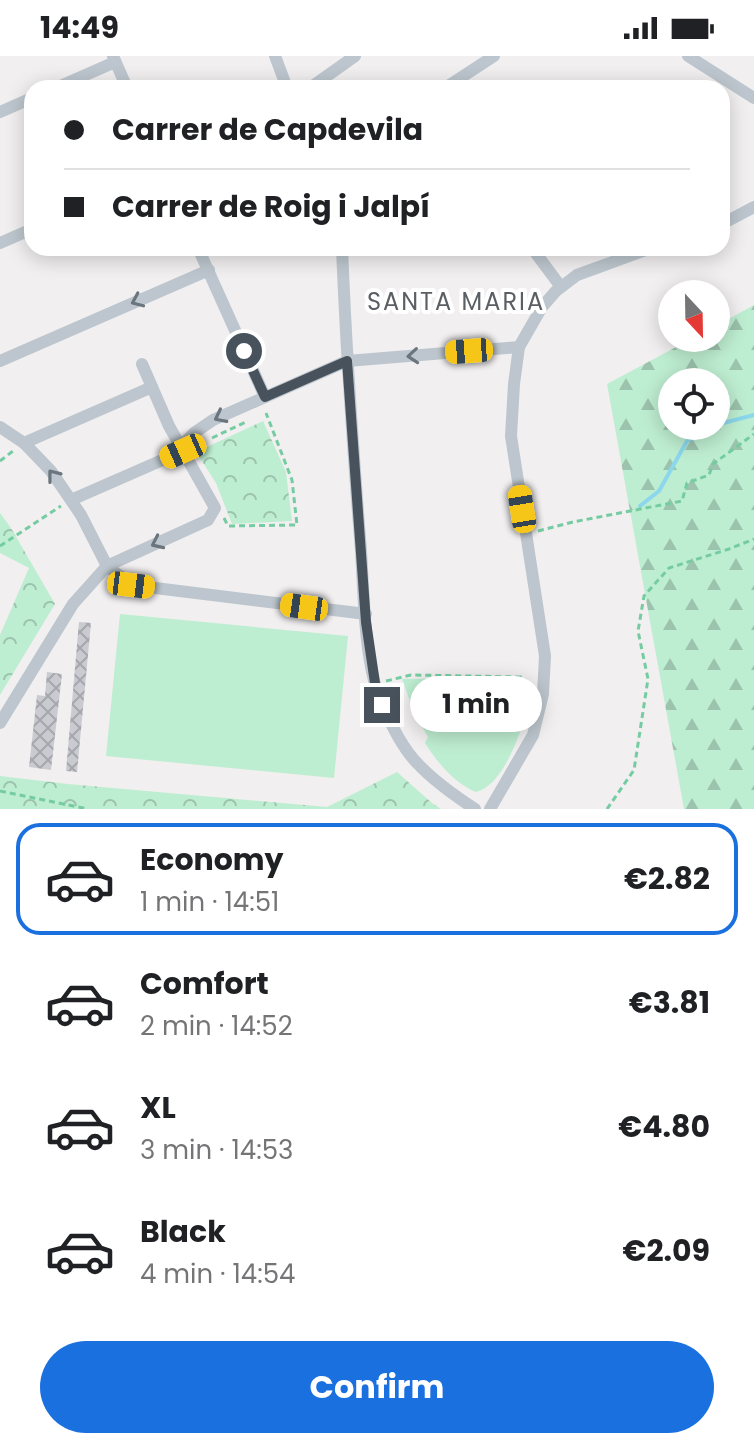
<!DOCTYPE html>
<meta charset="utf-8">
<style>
:root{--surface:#fff;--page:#f2f2f2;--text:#202124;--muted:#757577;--line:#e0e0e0;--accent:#1b70df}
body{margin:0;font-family:Poppins,sans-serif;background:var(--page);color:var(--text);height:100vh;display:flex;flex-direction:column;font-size:30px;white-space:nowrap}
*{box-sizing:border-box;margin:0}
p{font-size:26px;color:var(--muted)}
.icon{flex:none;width:44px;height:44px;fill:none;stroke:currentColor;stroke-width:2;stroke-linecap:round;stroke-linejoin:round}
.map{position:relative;height:753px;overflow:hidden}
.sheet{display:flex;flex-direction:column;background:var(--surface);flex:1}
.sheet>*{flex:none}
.top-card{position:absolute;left:24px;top:24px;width:706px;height:176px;border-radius:24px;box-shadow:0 4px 20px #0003;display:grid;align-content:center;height:176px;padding:0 40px;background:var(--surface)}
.needle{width:52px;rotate:158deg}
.fabs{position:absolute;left:658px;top:224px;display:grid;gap:16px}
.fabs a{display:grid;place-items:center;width:72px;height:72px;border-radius:50%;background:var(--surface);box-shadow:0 4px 20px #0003;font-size:40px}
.end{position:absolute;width:36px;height:36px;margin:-18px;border:10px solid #47525c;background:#fff;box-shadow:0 0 0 4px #fff}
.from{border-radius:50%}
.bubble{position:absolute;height:56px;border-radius:28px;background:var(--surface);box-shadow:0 4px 20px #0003;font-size:26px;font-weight:700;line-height:56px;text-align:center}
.car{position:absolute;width:24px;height:48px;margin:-24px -12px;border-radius:10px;box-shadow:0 0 6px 2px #0007;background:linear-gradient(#f5c518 24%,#345 0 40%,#f5c518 0 76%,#345 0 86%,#f5c518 0)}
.top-card b{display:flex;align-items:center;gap:28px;height:76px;font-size:30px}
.top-card b+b{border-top:2px solid var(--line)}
.top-card i{width:20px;height:20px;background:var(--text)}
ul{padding:14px 0 0;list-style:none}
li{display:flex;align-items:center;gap:24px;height:112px;margin:0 16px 12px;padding:0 24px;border:4px solid transparent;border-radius:24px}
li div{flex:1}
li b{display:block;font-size:30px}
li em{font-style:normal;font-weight:700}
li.active{border-color:var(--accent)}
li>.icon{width:72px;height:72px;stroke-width:1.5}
.button{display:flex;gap:16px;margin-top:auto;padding:16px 40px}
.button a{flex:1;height:92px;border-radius:48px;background:var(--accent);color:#fff;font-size:32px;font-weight:700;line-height:92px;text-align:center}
.status{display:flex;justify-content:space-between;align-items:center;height:56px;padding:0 40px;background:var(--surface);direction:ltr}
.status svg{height:22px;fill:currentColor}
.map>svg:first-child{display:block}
.grass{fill:#beeed1}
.forest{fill:url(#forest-firs);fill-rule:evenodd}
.park{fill:url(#park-crowns)}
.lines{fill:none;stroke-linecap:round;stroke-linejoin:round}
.stream{stroke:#8bd7eb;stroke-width:4}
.building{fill:url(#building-cross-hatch)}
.path{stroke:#76cca2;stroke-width:3;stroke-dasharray:6 4;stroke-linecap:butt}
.minor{stroke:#bdc6ce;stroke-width:12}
.oneway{stroke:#6a757e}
.route{stroke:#47525c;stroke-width:10}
.labels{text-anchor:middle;stroke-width:8;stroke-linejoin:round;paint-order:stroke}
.neighbourhood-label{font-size:24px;letter-spacing:2px;fill:#5b5f64;stroke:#fff}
</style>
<div class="status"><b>14:49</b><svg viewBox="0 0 49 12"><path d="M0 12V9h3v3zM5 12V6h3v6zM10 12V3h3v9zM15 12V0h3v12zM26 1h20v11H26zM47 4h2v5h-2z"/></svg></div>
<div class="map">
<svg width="754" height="753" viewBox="0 0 754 753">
<defs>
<pattern id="forest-firs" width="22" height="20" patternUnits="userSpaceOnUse" patternTransform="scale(2)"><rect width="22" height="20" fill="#beeed1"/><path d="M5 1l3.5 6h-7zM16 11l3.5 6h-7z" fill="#9cc3ad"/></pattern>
<pattern id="park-crowns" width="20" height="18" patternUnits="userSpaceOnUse" patternTransform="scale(2)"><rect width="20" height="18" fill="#beeed1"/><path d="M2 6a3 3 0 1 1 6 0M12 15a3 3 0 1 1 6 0" fill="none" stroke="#9cc3ad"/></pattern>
<pattern id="building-cross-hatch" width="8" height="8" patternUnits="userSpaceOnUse" patternTransform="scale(2)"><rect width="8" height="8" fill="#c9cbd1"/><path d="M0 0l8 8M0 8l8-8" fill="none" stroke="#a5a7ad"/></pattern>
</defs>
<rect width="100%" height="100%" fill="#f1efef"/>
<g class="grass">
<polygon points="120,558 348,580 334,722 106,700"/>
<path d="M501 621 522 626 531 636C526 664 506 729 476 736 455 728 436 705 425 687L428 681 413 654 402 623Z"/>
</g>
<path class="forest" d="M754 249V753H684L607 328 693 282H716V270ZM672 326H716V370H672Z"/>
<g class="park">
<polygon points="263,365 286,416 292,465 232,468 216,427 196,396"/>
<polygon points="0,457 11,472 55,548 0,639 0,579 29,512 0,497"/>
<polygon points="397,716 432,747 441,753 0,753 0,720 68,728 327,751"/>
</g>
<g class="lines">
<g class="stream">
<polyline points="716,369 754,359"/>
<polyline points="640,450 659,435 687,385 715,370"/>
</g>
</g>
<g class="building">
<polygon points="79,566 91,567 77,716 66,715"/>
<polygon points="47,616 62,618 51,714 29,711 37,639 45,640"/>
</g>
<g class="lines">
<g class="path">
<polyline points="212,382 248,365"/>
<polyline points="0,405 13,395"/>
<polyline points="224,462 228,470 297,469 292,424 266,357"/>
<polyline points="538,475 573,466 682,445 687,427 709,419 713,408 754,378"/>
<polyline points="0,490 61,450"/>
<polyline points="386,625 411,619 521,621 531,629"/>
<polyline points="0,735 88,753"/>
<polyline points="607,753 634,714 648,623 638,575 644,540 669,512 729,493 754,483"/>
</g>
<g class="minor">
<polyline points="113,0 127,32"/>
<polyline points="275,0 287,32"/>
<polyline points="688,0 754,42"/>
<polyline points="56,32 115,6"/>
<polyline points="310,32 355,0"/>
<polyline points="445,32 494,0"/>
<polyline points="0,56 32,42"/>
<polyline points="722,168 754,151"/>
<polyline points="0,187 32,173"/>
<polyline points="198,192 265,341"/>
<path d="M342 192C346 293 353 394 361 495 364 541 364 610 383 651 392 670 403 693 418 708 434 725 455 740 475 753"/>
<polyline points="532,192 561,231"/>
<polyline points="0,305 209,214"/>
<polyline points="0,371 24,387 51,415 81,459 107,510 131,529 366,558"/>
<polyline points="24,387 152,331"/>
<polyline points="181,390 194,377 213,364 347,305 519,291"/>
<polyline points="71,444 183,395"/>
<polyline points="0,667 73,548 107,510 208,464 215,452 169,370 142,308"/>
<polyline points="490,753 533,679 543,638 545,600 511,380 514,328 519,291 542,251 556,235 577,219 651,192"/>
</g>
</g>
<defs><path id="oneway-chevron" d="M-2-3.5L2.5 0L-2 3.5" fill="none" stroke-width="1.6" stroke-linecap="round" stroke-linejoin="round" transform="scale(2)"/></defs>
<g class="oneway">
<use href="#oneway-chevron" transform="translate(137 245) rotate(156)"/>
<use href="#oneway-chevron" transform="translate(413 300) rotate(175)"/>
<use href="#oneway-chevron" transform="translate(220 361) rotate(153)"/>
<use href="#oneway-chevron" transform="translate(53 419) rotate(-128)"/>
<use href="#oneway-chevron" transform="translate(157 487) rotate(155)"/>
</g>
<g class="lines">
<polyline class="route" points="244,295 265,341 347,305 366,566 375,627 382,649"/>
</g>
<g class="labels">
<g class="neighbourhood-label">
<text x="456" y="254">SANTA MARIA</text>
</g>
</g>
</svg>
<div class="fabs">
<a><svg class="needle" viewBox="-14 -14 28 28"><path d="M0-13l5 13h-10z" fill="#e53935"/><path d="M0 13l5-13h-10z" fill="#757577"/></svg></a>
<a><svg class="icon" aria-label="locate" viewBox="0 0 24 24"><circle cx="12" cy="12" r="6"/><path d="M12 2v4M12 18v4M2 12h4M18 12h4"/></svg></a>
</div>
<i class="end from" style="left:244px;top:295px"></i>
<i class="end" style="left:382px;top:649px"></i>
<div class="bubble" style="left:410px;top:620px;width:132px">1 min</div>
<i class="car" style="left:469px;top:295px;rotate:266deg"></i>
<i class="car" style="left:183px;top:395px;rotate:246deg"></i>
<i class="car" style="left:522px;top:453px;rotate:351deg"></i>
<i class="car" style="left:131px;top:529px;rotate:97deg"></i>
<i class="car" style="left:304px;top:551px;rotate:278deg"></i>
<div class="top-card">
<b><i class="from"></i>Carrer de Capdevila</b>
<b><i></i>Carrer de Roig i Jalpí</b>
</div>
</div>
<section class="sheet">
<ul>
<li class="active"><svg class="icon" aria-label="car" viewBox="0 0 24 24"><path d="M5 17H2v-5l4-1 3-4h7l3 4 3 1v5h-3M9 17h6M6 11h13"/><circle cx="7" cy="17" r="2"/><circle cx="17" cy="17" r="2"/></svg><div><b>Economy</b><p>1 min · 14:51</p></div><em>€2.82</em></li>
<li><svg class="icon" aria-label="car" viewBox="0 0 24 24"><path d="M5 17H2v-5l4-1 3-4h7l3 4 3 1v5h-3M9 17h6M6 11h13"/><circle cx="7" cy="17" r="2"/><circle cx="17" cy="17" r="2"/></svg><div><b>Comfort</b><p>2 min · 14:52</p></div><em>€3.81</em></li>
<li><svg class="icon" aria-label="car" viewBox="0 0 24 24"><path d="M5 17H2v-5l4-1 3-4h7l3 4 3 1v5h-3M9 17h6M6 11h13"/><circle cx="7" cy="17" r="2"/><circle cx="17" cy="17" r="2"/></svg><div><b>XL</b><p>3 min · 14:53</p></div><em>€4.80</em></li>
<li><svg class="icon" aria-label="car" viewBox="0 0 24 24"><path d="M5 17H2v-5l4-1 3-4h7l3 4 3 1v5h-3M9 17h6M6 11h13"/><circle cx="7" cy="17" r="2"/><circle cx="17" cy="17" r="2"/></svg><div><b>Black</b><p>4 min · 14:54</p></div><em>€2.09</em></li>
</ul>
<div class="button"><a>Confirm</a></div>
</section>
